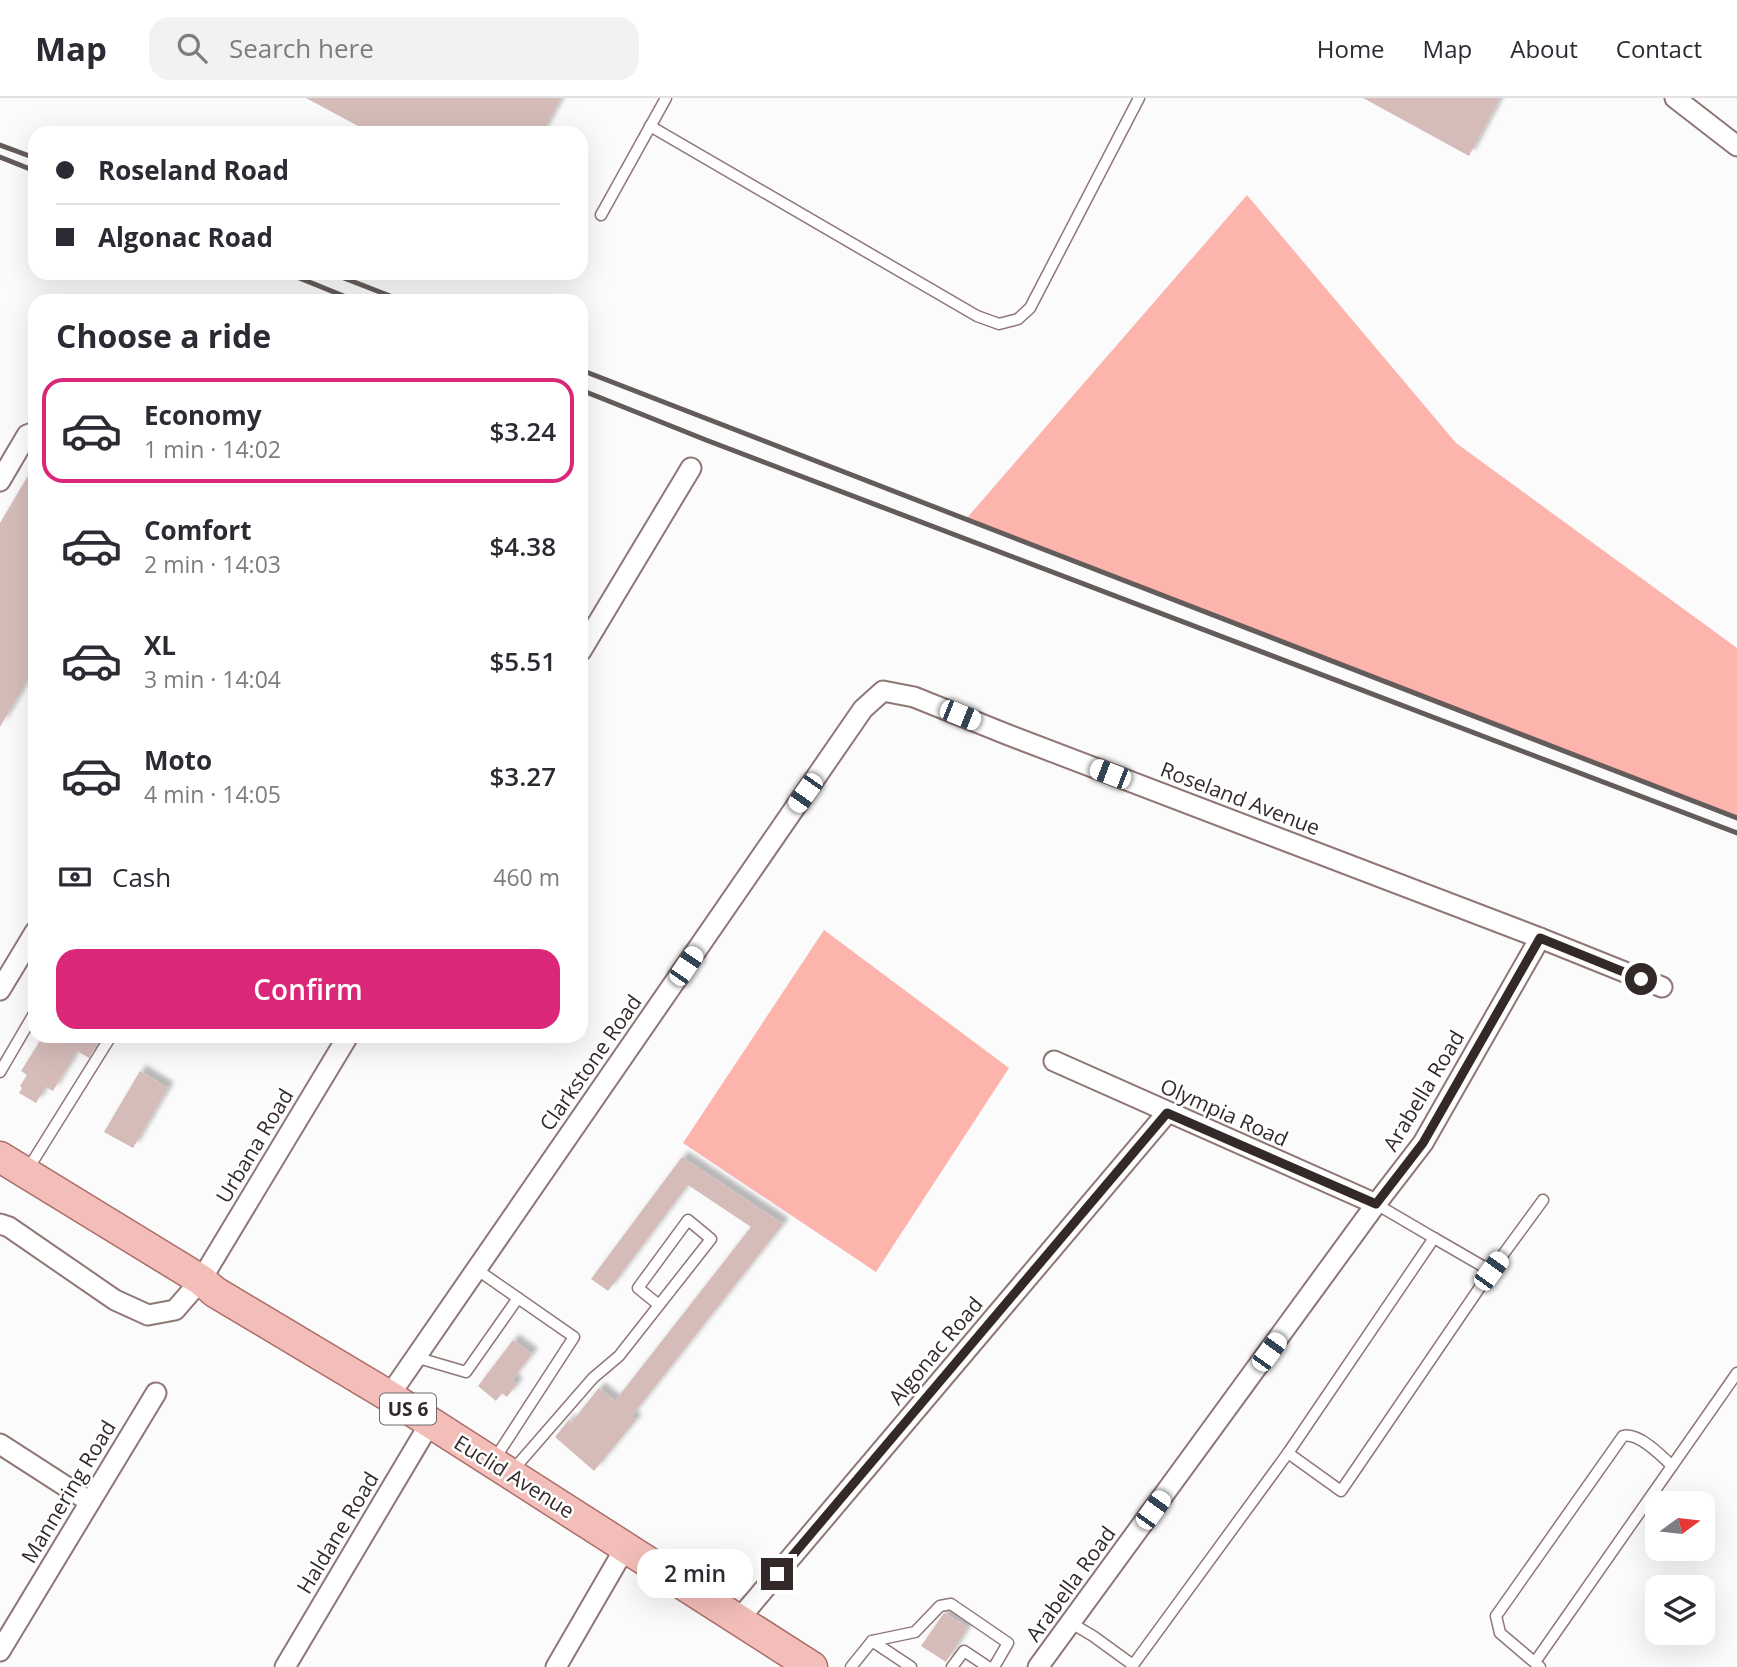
<!DOCTYPE html>
<meta charset="utf-8">
<style>
:root{--surface:#fff;--page:#f2f2f3;--text:#2b2b33;--muted:#7c7c81;--line:#e1e1e2;--accent:#db2777}
body{margin:0;font-family:"Open Sans",sans-serif;background:var(--page);color:var(--text);height:100vh;display:flex;flex-direction:column;font-size:26px;white-space:nowrap}
*{box-sizing:border-box;margin:0}
p{font-size:23px;color:var(--muted)}
.icon{flex:none;width:38px;height:38px;fill:none;stroke:currentColor;stroke-width:2;stroke-linecap:round;stroke-linejoin:round}
.map{position:relative;flex:1;overflow:hidden}
.panel{position:absolute;left:28px;top:196px;width:560px;height:749px;display:flex;flex-direction:column;background:var(--surface);border-radius:21px;box-shadow:0 7px 28px #0002}
.panel>*{flex:none}
.top-card{position:absolute;left:28px;top:28px;width:560px;height:154px;border-radius:21px;box-shadow:0 7px 28px #0002;display:grid;align-content:center;height:154px;padding:0 28px;background:var(--surface)}
.needle{width:46px;rotate:75deg}
.tools{position:absolute;left:1645px;top:1393px;display:grid;gap:14px}
.tools a{display:grid;place-items:center;width:70px;height:70px;border-radius:14px;background:var(--surface);box-shadow:0 7px 28px #0002;font-size:35px}
.end{position:absolute;width:32px;height:32px;margin:-16px;border:9px solid #332928;background:#fff;box-shadow:0 0 0 4px #fff}
.from{border-radius:50%}
.bubble{position:absolute;height:49px;border-radius:21px;background:var(--surface);box-shadow:0 7px 28px #0002;font-size:23px;font-weight:600;line-height:49px;text-align:center}
.car{position:absolute;width:21px;height:42px;margin:-21px -10px;border-radius:9px;box-shadow:0 0 5px 2px #0007;background:linear-gradient(#fff 24%,#345 0 40%,#fff 0 76%,#345 0 86%,#fff 0)}
.top-card b{display:flex;align-items:center;gap:24px;height:66px;font-size:26px}
.top-card b+b{border-top:2px solid var(--line)}
.top-card i{width:18px;height:18px;background:var(--text)}
ul{padding:0;list-style:none}
li{display:flex;align-items:center;gap:21px;height:105px;margin:0 14px 10px;padding:0 14px;border:4px solid transparent;border-radius:21px}
li div{flex:1}
li b{display:block;font-size:26px}
li em{font-style:normal;font-weight:600}
li.on{border-color:var(--accent)}
li>.icon{width:63px;height:63px;stroke-width:1.5}
h2{padding:0 28px;font-size:32px;line-height:84px}
.pay{display:flex;align-items:center;gap:18px;height:77px;padding:0 28px;font-size:26px}
.pay p{margin-inline-start:auto}
.primary-button{display:flex;gap:14px;margin-top:auto;padding:14px 28px}
.primary-button a{flex:1;height:80px;border-radius:21px;background:var(--accent);color:#fff;font-size:28px;font-weight:600;line-height:80px;text-align:center}
header{display:flex;align-items:center;gap:42px;box-sizing:border-box;height:98px;padding:0 35px;background:var(--surface);border-bottom:2px solid var(--line)}
header strong{font-size:33px}
nav{display:flex;gap:38px;margin-inline-start:auto;font-size:24px}
.search{width:490px;height:63px;background:var(--page);display:flex;align-items:center;gap:18px;box-sizing:border-box;padding:0 24px;border-radius:21px;color:var(--muted);font-size:26px}
.map>svg:first-child{display:block}
.green{fill:#fdb4ad}
.building{fill:#d5bcb9;filter:url(#shadow)}
.lines{fill:none;stroke-linecap:round;stroke-linejoin:round}
.service-casing{stroke:#8f7775;stroke-width:13}
.minor-casing{stroke:#8f7775;stroke-width:23}
.primary-casing{stroke:#ab6d68;stroke-width:33}
.service{stroke:#fff;stroke-width:10}
.minor{stroke:#fff;stroke-width:19}
.primary{stroke:#f3beb9;stroke-width:30}
.rail{stroke:#645c5b;stroke-width:5}
.route{stroke:#332928;stroke-width:9}
.labels{text-anchor:middle;stroke-width:5;stroke-linejoin:round;paint-order:stroke}
.shield{fill:#fff;stroke:#706968;stroke-width:2}
.shield-label{font-size:19px;font-weight:bold;fill:#332928}
.street-label{font-size:21px;fill:#332928;stroke:#fff}
</style>
<header>
<strong>Map</strong>
<div class="search"><svg class="icon" aria-label="search" viewBox="0 0 24 24"><circle cx="10" cy="10" r="6"/><path d="M15 15l6 6"/></svg>Search here</div>
<nav><a>Home</a><a>Map</a><a>About</a><a>Contact</a></nav>
</header>
<div class="map">
<svg width="1737" height="1569" viewBox="0 0 1737 1569">
<defs>
<filter id="shadow"><feDropShadow dx="6" dy="-6" stdDeviation="2" flood-color="#0004"/></filter>
</defs>
<rect width="100%" height="100%" fill="#fbfbfb"/>
<g class="green">
<polygon points="1247,97 1456,345 1737,550 1737,720 966,421"/>
<polygon points="824,832 1009,970 876,1174 683,1045"/>
</g>
<g class="building">
<polygon points="306,0 561,0 542,35 371,35"/>
<polygon points="1363,0 1500,0 1469,58"/>
<polygon points="35,366 35,569 0,629 0,425"/>
<polygon points="43,938 102,938 89,960 77,953 53,993 46,989 36,1005 19,995 22,990 20,988 27,977 21,973"/>
<polygon points="140,973 168,990 133,1050 104,1034"/>
<polygon points="682,1059 783,1126 631,1319 636,1322 594,1373 555,1339 569,1322 571,1325 599,1290 615,1303 751,1129 688,1087 608,1193 591,1181"/>
<polygon points="513,1242 532,1256 512,1282 517,1286 507,1299 502,1295 496,1303 478,1288"/>
<polygon points="944,1515 968,1529 946,1564 921,1548"/>
</g>
<g class="lines">
<defs>
<g id="service">
<polyline points="650,28 977,218 999,226 1018,221 1030,210 1139,0"/>
<polyline points="601,117 666,0"/>
<polyline points="0,974 35,914"/>
<polyline points="28,1071 111,938"/>
<polyline points="1434,1140 1491,1173 1543,1102"/>
<polyline points="476,1171 574,1239 494,1362"/>
<polyline points="415,1259 466,1274 518,1200"/>
<polyline points="1288,1355 1341,1393 1491,1173"/>
<polyline points="1672,1368 1737,1275"/>
<polyline points="513,1372 593,1280 619,1258 711,1141 688,1122 638,1190 659,1207"/>
<polyline points="1071,1525 1093,1538 1133,1567 1288,1355 1434,1140 1376,1106"/>
<polyline points="872,1543 911,1569"/>
<path d="M1535 1564 1672 1368C1661 1357 1638 1334 1623 1338L1496 1518 1500 1535 1540 1569"/>
<polyline points="851,1569 872,1543 915,1534 940,1508 951,1506 1008,1545 994,1569"/>
<polyline points="952,1569 964,1553 988,1569"/>
</g>
<g id="minor">
<polyline points="1675,0 1737,48"/>
<polyline points="0,383 27,337 35,334"/>
<polyline points="581,553 691,370"/>
<polyline points="0,892 35,834"/>
<polyline points="1054,963 1376,1106"/>
<polyline points="0,1126 9,1129 115,1202 148,1217 175,1212 201,1182 348,938"/>
<polyline points="389,1298 863,611 883,593 914,599 1006,636 1540,840 1662,889"/>
<polyline points="0,1346 90,1404"/>
<polyline points="739,1521 1167,1015"/>
<polyline points="0,1553 156,1295"/>
<polyline points="285,1569 430,1325"/>
<polyline points="556,1569 625,1450"/>
<polyline points="1038,1569 1376,1106 1423,1045 1540,840"/>
</g>
<polyline id="primary" points="0,1059 201,1182 215,1194 389,1298 812,1569"/>
</defs>
<use href="#service" class="service-casing"/>
<use href="#minor" class="minor-casing"/>
<use href="#primary" class="primary-casing"/>
<use href="#service" class="service"/>
<use href="#minor" class="minor"/>
<use href="#primary" class="primary"/>
<g class="rail">
<polyline points="0,47 35,60"/>
<polyline points="0,59 35,73"/>
<polyline points="287,175 356,203"/>
<polyline points="331,175 403,203"/>
<polyline points="581,272 1737,720"/>
<polyline points="581,292 706,342 1737,735"/>
</g>
</g>
<g class="lines">
<polyline class="route" points="777,1476 1167,1015 1376,1106 1423,1045 1540,840 1641,881"/>
</g>
<g class="labels">
<rect class="shield" x="380" y="1295.5" width="56" height="31" rx="5"/>
<g class="shield-label">
<text x="408" y="1318">US 6</text>
</g>
<g class="street-label">
<text transform="translate(1240 701) rotate(21)" y="7">Roseland Avenue</text>
<text transform="translate(591 965) rotate(-55)" y="7">Clarkstone Road</text>
<text transform="translate(1424 993) rotate(-59)" y="7">Arabella Road</text>
<text transform="translate(1224 1015) rotate(24)" y="7">Olympia Road</text>
<text transform="translate(255 1048) rotate(-59)" y="7">Urbana Road</text>
<text transform="translate(936 1253) rotate(-50)" y="7">Algonac Road</text>
<text transform="translate(514 1379) rotate(32)" y="7">Euclid Avenue</text>
<text transform="translate(69 1394) rotate(-59)" y="7">Mannering Road</text>
<text transform="translate(338 1435) rotate(-59)" y="7">Haldane Road</text>
<text transform="translate(1071 1486) rotate(-54)" y="7">Arabella Road</text>
</g>
</g>
</svg>
<div class="tools">
<a><svg class="needle" viewBox="-14 -14 28 28"><path d="M0-13l5 13h-10z" fill="#e53935"/><path d="M0 13l5-13h-10z" fill="#7c7c81"/></svg></a>
<a><svg class="icon" aria-label="layers" viewBox="0 0 24 24"><path d="M12 4l9 5-9 5-9-5zM3 14l9 5 9-5"/></svg></a>
</div>
<i class="end from" style="left:1641px;top:881px"></i>
<i class="end" style="left:777px;top:1476px"></i>
<div class="bubble" style="left:637px;top:1451px;width:116px">2 min</div>
<i class="car" style="left:960px;top:617px;rotate:112deg"></i>
<i class="car" style="left:1110px;top:676px;rotate:291deg"></i>
<i class="car" style="left:805px;top:695px;rotate:215deg"></i>
<i class="car" style="left:686px;top:868px;rotate:34deg"></i>
<i class="car" style="left:1491px;top:1173px;rotate:36deg"></i>
<i class="car" style="left:1269px;top:1254px;rotate:36deg"></i>
<i class="car" style="left:1153px;top:1412px;rotate:36deg"></i>
<div class="top-card">
<b><i class="from"></i>Roseland Road</b>
<b><i></i>Algonac Road</b>
</div>
<section class="panel">
<h2>Choose a ride</h2>
<ul>
<li class="on"><svg class="icon" aria-label="car" viewBox="0 0 24 24"><path d="M5 17H2v-5l4-1 3-4h7l3 4 3 1v5h-3M9 17h6M6 11h13"/><circle cx="7" cy="17" r="2"/><circle cx="17" cy="17" r="2"/></svg><div><b>Economy</b><p>1 min · 14:02</p></div><em>$3.24</em></li>
<li><svg class="icon" aria-label="car" viewBox="0 0 24 24"><path d="M5 17H2v-5l4-1 3-4h7l3 4 3 1v5h-3M9 17h6M6 11h13"/><circle cx="7" cy="17" r="2"/><circle cx="17" cy="17" r="2"/></svg><div><b>Comfort</b><p>2 min · 14:03</p></div><em>$4.38</em></li>
<li><svg class="icon" aria-label="car" viewBox="0 0 24 24"><path d="M5 17H2v-5l4-1 3-4h7l3 4 3 1v5h-3M9 17h6M6 11h13"/><circle cx="7" cy="17" r="2"/><circle cx="17" cy="17" r="2"/></svg><div><b>XL</b><p>3 min · 14:04</p></div><em>$5.51</em></li>
<li><svg class="icon" aria-label="car" viewBox="0 0 24 24"><path d="M5 17H2v-5l4-1 3-4h7l3 4 3 1v5h-3M9 17h6M6 11h13"/><circle cx="7" cy="17" r="2"/><circle cx="17" cy="17" r="2"/></svg><div><b>Moto</b><p>4 min · 14:05</p></div><em>$3.27</em></li>
</ul>
<div class="pay"><svg class="icon" aria-label="cash" viewBox="0 0 24 24"><path d="M3 7h18v10H3z"/><circle cx="12" cy="12" r="2"/></svg>Cash<p>460 m</p></div>
<div class="primary-button"><a>Confirm</a></div>
</section>
</div>
